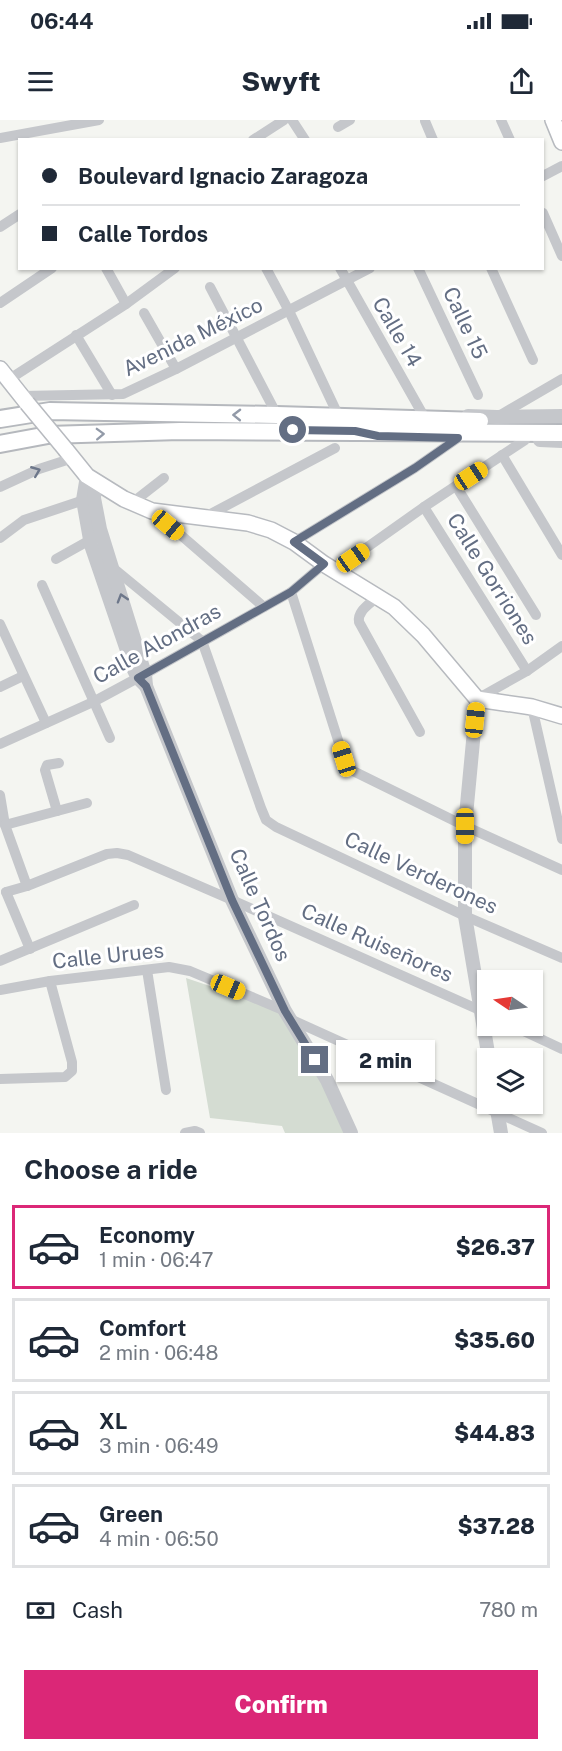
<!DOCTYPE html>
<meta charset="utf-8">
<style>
:root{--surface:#fff;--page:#f6f6f7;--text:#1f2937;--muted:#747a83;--line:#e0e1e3;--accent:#db2777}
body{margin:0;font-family:"Public Sans",sans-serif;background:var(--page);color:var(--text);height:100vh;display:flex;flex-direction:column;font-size:22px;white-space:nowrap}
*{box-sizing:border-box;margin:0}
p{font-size:20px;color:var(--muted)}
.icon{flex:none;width:33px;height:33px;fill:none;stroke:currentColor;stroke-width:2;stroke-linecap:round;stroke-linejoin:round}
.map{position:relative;height:1013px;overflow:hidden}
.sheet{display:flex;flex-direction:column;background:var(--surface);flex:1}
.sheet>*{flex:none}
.banner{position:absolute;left:18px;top:18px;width:526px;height:132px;border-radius:0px;box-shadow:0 2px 4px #0004;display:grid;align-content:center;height:132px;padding:0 24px;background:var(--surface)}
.needle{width:39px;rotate:283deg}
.buttons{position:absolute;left:477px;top:850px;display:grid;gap:12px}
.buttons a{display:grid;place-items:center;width:66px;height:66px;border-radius:0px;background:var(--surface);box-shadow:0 2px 4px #0004;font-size:30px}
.end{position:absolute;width:27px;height:27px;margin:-14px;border:8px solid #636e83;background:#fff;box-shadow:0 0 0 3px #fff}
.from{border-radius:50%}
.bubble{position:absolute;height:42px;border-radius:0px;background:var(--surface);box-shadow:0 2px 4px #0004;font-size:20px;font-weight:800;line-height:42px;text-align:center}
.car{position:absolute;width:18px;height:36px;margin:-18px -9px;border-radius:8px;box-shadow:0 0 4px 2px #0007;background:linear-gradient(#f5c518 24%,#345 0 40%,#f5c518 0 76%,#345 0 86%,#f5c518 0)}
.banner b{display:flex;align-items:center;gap:21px;height:57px;font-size:22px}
.banner b+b{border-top:2px solid var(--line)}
.banner i{width:15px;height:15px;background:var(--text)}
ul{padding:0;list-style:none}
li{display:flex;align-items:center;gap:18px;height:84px;margin:0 12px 9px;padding:0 12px;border:3px solid var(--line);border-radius:0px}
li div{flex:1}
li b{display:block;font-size:22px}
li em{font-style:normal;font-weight:800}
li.selected{border-color:var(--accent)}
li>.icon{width:54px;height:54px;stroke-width:1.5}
h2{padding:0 24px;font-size:27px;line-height:72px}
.pay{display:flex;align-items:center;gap:15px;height:66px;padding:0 24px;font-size:22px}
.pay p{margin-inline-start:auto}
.cta{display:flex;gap:12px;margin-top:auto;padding:12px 24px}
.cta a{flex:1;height:69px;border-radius:0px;background:var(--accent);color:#fff;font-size:24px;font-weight:800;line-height:69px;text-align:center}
.status{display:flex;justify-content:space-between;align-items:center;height:42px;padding:0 30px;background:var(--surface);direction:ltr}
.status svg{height:16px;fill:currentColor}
header{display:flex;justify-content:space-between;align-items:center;height:78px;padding:0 24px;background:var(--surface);font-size:27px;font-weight:800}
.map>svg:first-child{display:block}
.green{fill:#d4dcd2}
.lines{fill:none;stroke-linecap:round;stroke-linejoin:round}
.secondary-casing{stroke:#b7babf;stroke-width:18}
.primary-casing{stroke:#b5b8bd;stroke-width:20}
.minor{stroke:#c5c7cb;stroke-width:10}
.tertiary{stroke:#c5c7cb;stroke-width:14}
.secondary{stroke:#fff;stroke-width:15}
.primary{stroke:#fff;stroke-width:16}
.secondary-bridge-casing{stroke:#b7babf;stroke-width:18;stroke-linecap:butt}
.secondary-bridge{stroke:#fff;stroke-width:15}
.oneway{stroke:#929aa8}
.oneway2{stroke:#6d778a}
.route{stroke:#636e83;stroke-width:8}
.labels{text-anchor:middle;stroke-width:6;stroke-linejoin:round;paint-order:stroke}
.street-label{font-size:21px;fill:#636e83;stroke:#fff}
</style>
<div class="status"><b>06:44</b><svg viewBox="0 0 49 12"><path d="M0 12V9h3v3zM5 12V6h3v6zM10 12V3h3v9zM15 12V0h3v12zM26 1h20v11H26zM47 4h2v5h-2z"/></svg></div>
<header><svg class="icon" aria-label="menu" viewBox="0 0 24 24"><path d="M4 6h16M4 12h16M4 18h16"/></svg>Swyft<svg class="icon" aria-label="share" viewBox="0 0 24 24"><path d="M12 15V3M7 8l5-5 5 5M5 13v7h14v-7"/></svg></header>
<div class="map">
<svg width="562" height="1013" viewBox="0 0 562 1013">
<rect width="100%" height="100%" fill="#f4f5f1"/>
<polygon class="green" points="186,858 284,891 348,1013 285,1013 282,1006 210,998"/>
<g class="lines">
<defs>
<g id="secondary">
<polyline points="553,0 562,22"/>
<polyline points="0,249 27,283"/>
<polyline points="66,330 87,356 124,379 152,391 248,403 271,410 294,422 324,444 394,487 423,515 477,579 532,587 562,596"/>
</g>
<g id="primary">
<polyline points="0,299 50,291 277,295 480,301"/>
<polyline points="0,324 48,315 180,311 562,313"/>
</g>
</defs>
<use href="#secondary" class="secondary-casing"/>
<use href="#primary" class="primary-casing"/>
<g class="minor">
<polyline points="292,0 305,20"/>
<polyline points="501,0 510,20"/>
<polyline points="425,1 433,20"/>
<polyline points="338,7 350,0"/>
<polyline points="0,18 99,0"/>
<polyline points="253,20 284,0"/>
<polyline points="543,56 562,46"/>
<polyline points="543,93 562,136"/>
<polyline points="0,107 20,94"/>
<polyline points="106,148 126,184"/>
<polyline points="266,148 289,191 339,297"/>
<polyline points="340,148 422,293"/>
<polyline points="418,148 478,275"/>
<polyline points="491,148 533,240"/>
<polyline points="210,167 277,295"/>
<polyline points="0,183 52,148"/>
<polyline points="144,193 176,249"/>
<polyline points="76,215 112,275"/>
<polyline points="8,260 126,184 175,148"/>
<polyline points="22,276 123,274 176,249 370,148"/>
<polyline points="497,297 562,259"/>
<polyline points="502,335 562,435"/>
<polyline points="456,366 536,495"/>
<polyline points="0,367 39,349 73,338"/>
<polyline points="132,383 164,358"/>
<polyline points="424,387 527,551"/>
<polyline points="153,391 264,487"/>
<polyline points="203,398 335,328"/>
<polyline points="0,418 24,400 90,378"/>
<polyline points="294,422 415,348 458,318"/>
<polyline points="56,439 90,420"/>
<polyline points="112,447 202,521 261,688 266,700 276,707 465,796 562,838"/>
<polyline points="335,450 424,387 525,320"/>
<polyline points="42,465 110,618"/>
<polyline points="291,472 344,639 349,649 465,706 562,750"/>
<path d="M377 477C370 484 357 491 359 502L420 612"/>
<polyline points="0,504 46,603"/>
<polyline points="0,567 23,556"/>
<polyline points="477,579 527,551 562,526"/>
<polyline points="532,587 562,719"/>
<polyline points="0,624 93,582 145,554 291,472 324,444"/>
<polyline points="0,675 5,705 27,766"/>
<polyline points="57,691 45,650 47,645 59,643"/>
<polyline points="5,705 87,683"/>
<polyline points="6,772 27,766 107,734 117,733 128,735 232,780 484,892"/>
<polyline points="6,772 30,829"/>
<polyline points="0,841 134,785"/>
<polyline points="147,850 166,970"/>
<polyline points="0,870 50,861 169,847 190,851 285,891"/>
<polyline points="290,899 542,1013"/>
<polyline points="513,906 562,929"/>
<polyline points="0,959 65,957 72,951 72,942 50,861"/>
<polyline points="185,1013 195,1011 200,1013"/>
</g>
<g class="tertiary">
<polyline points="468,296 497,297 562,296"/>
<polyline points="540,320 562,321"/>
<polyline points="87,356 83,380 91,425 133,548 138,558 146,566"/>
<polyline points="95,361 94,378 100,409 145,554 146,566 232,780 285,891 327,960 351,1013"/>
<polyline points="477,579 465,706 465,796 489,939"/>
<polyline points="496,984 501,1013"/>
</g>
<use href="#secondary" class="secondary"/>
<use href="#primary" class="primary"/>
<defs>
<polyline id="secondary-bridge" points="27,283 66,330"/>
</defs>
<use href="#secondary-bridge" class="secondary-bridge-casing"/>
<use href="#secondary-bridge" class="secondary-bridge"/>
</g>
<defs><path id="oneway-chevron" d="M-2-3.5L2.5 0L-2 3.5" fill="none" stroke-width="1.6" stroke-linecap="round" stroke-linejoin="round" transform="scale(1.5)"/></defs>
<g class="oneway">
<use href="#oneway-chevron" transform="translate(237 295) rotate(-179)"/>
<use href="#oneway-chevron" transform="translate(100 314) rotate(-2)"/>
</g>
<g class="oneway2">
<use href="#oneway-chevron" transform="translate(36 351) rotate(-22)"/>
<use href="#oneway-chevron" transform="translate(122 478) rotate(-107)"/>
</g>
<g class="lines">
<polyline class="route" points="293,310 355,311 378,316 458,318 415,348 294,422 324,444 291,472 138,558 146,566 232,780 285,891 315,940"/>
</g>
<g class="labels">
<g class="street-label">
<text transform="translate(465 203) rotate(65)" y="7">Calle 15</text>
<text transform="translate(397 212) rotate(60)" y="7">Calle 14</text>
<text transform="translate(193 217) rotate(-26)" y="7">Avenida México</text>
<text transform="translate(492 459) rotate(58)" y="7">Calle Gorriones</text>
<text transform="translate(157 524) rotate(-29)" y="7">Calle Alondras</text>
<text transform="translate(421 753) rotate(25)" y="7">Calle Verderones</text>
<text transform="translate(260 785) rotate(66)" y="7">Calle Tordos</text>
<text transform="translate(377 823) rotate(24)" y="7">Calle Ruiseñores</text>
<text transform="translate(108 836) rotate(-6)" y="7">Calle Urues</text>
</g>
</g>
</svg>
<div class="buttons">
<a><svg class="needle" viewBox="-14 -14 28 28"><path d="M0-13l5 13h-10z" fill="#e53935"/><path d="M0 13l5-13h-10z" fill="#747a83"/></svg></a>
<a><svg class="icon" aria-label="layers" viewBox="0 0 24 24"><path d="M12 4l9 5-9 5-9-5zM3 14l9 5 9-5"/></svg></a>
</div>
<i class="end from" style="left:293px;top:310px"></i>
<i class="end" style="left:315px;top:940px"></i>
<div class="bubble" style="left:336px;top:920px;width:99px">2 min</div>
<i class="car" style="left:471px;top:356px;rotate:57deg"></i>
<i class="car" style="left:168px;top:405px;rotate:130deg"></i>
<i class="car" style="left:353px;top:438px;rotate:55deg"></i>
<i class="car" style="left:475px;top:600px;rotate:6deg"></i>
<i class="car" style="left:344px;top:639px;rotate:343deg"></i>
<i class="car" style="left:465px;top:706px;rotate:180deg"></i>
<i class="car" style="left:228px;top:867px;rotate:113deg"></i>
<div class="banner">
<b><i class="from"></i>Boulevard Ignacio Zaragoza</b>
<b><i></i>Calle Tordos</b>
</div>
</div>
<section class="sheet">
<h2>Choose a ride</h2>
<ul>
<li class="selected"><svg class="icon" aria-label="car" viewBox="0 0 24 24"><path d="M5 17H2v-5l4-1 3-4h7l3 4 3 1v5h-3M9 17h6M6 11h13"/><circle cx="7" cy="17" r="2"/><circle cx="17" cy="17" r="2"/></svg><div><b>Economy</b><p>1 min · 06:47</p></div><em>$26.37</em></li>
<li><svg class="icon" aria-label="car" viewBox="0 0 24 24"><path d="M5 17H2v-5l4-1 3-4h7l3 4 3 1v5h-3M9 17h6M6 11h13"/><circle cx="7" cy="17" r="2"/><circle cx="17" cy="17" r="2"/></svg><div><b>Comfort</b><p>2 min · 06:48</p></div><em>$35.60</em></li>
<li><svg class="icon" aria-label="car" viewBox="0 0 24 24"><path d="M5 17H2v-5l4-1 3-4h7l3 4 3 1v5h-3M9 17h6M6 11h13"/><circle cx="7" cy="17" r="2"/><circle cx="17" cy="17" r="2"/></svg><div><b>XL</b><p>3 min · 06:49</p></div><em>$44.83</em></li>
<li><svg class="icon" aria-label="car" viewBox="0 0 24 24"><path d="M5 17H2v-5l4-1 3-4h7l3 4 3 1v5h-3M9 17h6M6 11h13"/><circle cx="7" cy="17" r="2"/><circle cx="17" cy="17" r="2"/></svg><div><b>Green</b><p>4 min · 06:50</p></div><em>$37.28</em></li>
</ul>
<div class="pay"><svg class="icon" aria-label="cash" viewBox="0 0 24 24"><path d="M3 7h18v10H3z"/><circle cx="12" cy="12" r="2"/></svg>Cash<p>780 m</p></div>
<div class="cta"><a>Confirm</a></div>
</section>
